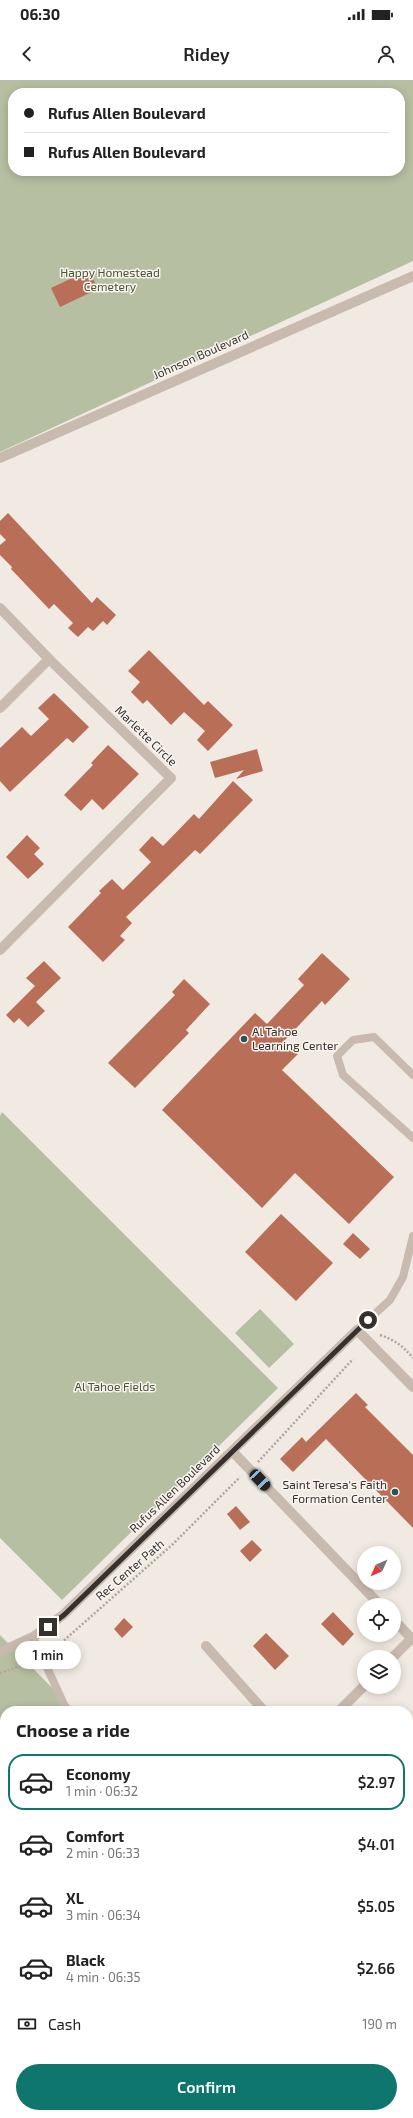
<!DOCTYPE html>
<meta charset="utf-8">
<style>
:root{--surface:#fff;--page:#f6f6f6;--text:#222;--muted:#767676;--line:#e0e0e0;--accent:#0f766e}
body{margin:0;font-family:"Exo 2",sans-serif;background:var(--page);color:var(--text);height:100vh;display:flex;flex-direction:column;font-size:15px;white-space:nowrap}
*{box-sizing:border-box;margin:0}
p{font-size:13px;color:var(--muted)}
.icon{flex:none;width:22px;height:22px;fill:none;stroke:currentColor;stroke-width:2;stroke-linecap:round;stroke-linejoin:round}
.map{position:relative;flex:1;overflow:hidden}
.details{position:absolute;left:0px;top:1626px;width:413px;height:412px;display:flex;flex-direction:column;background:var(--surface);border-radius:16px 16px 0 0;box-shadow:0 2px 10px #0003}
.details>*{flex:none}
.top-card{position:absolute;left:8px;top:8px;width:397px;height:88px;border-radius:16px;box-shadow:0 2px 10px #0003;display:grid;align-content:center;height:88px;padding:0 16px;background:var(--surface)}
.needle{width:26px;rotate:225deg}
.fabs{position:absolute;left:357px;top:1466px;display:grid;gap:8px}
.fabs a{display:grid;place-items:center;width:44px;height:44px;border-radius:50%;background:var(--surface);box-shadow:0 2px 10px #0003;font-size:20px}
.end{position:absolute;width:18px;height:18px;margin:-9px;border:5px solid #38302c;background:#fff;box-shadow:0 0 0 2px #fff}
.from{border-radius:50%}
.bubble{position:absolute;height:28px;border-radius:14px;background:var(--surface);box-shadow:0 2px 10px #0003;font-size:13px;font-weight:600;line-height:28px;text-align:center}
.car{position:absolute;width:12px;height:24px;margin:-12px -6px;border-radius:5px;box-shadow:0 0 3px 1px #0007;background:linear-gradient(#222 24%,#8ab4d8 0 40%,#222 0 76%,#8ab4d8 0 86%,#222 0)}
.top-card b{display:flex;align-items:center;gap:14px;height:38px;font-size:15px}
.top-card b+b{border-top:1px solid var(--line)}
.top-card i{width:10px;height:10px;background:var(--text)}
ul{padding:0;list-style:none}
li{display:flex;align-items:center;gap:12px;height:56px;margin:0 8px 6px;padding:0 8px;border:2px solid transparent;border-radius:16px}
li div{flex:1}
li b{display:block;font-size:15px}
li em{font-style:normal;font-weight:600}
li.active{border-color:var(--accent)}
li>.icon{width:36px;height:36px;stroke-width:1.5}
h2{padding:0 16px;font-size:18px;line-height:48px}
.pay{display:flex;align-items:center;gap:10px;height:44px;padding:0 16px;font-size:15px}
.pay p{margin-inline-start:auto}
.action{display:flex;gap:8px;margin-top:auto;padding:8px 16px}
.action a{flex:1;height:46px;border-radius:24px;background:var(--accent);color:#fff;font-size:16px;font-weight:600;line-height:46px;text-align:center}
.status{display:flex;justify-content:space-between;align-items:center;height:28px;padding:0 20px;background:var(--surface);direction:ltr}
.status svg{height:11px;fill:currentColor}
header{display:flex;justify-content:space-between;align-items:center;height:52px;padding:0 16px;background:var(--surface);font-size:18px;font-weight:600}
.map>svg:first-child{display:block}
.green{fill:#b7bfa3;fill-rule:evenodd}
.building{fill:#b96e58}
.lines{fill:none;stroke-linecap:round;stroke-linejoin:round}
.path{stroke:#b4a499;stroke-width:2.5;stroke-dasharray:2 2;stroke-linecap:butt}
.service{stroke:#c9baaf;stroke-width:8}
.minor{stroke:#c9baaf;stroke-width:10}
.tertiary{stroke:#c9baaf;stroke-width:10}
.route{stroke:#38302c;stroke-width:5}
.poi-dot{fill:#265456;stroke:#f9f4ef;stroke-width:1.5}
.labels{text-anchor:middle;stroke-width:3;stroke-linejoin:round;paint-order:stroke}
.park-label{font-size:12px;fill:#495433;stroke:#f9f4ef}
.street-label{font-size:12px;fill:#38302c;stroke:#f9f4ef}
.poi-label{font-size:12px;fill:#38302c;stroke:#f9f4ef;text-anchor:start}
</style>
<div class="status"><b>06:30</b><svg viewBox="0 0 49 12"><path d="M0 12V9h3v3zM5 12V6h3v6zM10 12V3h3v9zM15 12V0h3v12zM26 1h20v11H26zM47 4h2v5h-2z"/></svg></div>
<header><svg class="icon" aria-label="back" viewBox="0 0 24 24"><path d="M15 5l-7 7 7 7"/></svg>Ridey<svg class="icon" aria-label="person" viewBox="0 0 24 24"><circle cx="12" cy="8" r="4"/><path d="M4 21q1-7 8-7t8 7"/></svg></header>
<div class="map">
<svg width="413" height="2038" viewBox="0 0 413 2038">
<rect width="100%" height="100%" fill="#f1eae2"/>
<g class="green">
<path d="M0 0H413V181L0 372ZM13 13H400V91H13Z"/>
<polygon points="2,1032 278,1308 62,1520 0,1458 0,1036"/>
<polygon points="260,1229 294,1264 269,1288 235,1253"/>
<polygon points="0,1555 75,1631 5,1631 5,2033 408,2033 408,1970 413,1975 413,2038 0,2038"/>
</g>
<g class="building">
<polygon points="89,190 98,209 60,227 51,208"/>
<polygon points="8,433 92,523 97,517 116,535 107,545 103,541 93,551 88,547 78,557 68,548 73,543 54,524 49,529 11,489 12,487 0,475 0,465 6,460 0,454 0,441"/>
<polygon points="149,570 204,625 208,621 233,645 208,671 197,660 205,651 184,632 171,645 147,620 143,624 131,612 140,602 128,591"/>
<polygon points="54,613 89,647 73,663 67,658 10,712 0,701 0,668 22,647 31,656 49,639 38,628"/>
<polygon points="108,665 139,694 103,730 92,719 81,731 64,715 93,685 91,683"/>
<polygon points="257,669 263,691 236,699 244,690 215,698 210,682"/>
<polygon points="233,701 253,720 200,774 195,770 126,837 132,843 120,856 125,860 103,882 68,847 101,813 99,811 112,799 123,810 151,782 139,770 152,756 163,766 194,734 199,739"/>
<polygon points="27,755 40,768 34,774 44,784 28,799 6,777"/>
<polygon points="322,873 350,899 325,925 322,921 284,961 298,974 282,990 394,1097 349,1144 295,1093 262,1128 162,1030 255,933 267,944 304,905 298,899"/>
<polygon points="44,881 61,898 36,922 45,931 28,947 19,938 14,943 6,935 35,906 26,898"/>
<polygon points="184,899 210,924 186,950 189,953 135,1008 108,983 175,915 172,912"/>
<polygon points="281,1134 333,1183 296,1221 245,1172"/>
<polygon points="353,1153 370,1169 360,1179 343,1164"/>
<polygon points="356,1313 368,1325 365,1327 413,1375 413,1448 326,1359 293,1392 280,1379 302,1357 306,1362"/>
<polygon points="236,1426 250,1442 240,1450 227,1434"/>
<polygon points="252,1460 262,1470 250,1482 240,1471"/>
<polygon points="333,1532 354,1554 343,1566 321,1544"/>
<polygon points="124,1538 133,1547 122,1558 114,1549"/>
<polygon points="266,1553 289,1576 275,1590 253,1566"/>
</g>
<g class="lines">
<g class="path">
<path d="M380 1255C395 1260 403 1266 413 1278"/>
<polyline points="258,1382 353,1279"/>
<polyline points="52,1571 173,1464 240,1397"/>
<polyline points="0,1593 32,1582"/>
<polyline points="408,1922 413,1922"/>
<polyline points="334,2033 336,2038"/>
</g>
<g class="service">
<polyline points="413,995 374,957 353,960 337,976 343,995 413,1058"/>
<polyline points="357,1250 390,1220 403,1197 413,1156"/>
<polyline points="33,1557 67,1631"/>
<polyline points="0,1876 5,1872"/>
<polyline points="0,1906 5,1916"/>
<polyline points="0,1973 5,1968"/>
<polyline points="408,2014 413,2019"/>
</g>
<g class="minor">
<polyline points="0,528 49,579 171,698 0,870"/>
<polyline points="0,628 49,579"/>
<polyline points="233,1372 380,1525"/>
<polyline points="394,1540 413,1560"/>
<polyline points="206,1566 264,1631"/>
<polyline points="393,1577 412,1558"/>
<polyline points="339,1631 364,1606"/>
<polyline points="408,1782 413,1787"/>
</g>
<g class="tertiary">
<polyline points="0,378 413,196"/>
<polyline points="0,1572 33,1557 63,1535 357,1250 413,1307"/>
</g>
</g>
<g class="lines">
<polyline class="route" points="48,1547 64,1535 368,1240"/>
</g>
<g class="poi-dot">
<circle cx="244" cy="959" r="4"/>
<circle cx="395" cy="1412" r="4"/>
</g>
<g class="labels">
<g class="park-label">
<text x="110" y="197">Happy Homestead<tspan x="110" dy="14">Cemetery</tspan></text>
<text x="115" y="1311">Al Tahoe Fields</text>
</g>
<g class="street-label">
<text transform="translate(201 275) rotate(-24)" y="4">Johnson Boulevard</text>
<text transform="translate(146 656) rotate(44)" y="4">Marlette Circle</text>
<text transform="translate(175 1409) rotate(-44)" y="4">Rufus Allen Boulevard</text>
<text transform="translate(130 1490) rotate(-41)" y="4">Rec Center Path</text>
</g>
<g class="poi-label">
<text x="252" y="956">Al Tahoe<tspan x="252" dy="14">Learning Center</tspan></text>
<text x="387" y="1409" text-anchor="end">Saint Teresa's Faith<tspan x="387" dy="14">Formation Center</tspan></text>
</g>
</g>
</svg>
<div class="fabs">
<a><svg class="needle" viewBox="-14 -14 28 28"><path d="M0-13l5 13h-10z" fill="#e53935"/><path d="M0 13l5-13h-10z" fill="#767676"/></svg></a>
<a><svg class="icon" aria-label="locate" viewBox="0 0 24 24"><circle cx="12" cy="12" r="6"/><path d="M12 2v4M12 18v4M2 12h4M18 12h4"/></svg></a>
<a><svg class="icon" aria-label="layers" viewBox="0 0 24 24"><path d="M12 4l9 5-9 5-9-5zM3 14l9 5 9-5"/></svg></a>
</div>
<i class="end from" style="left:368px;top:1240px"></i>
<i class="end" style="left:48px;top:1547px"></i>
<div class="bubble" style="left:15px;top:1561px;width:66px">1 min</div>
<i class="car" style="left:260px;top:1400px;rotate:137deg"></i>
<div class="top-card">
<b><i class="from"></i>Rufus Allen Boulevard</b>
<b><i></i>Rufus Allen Boulevard</b>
</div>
<section class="details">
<h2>Choose a ride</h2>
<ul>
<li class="active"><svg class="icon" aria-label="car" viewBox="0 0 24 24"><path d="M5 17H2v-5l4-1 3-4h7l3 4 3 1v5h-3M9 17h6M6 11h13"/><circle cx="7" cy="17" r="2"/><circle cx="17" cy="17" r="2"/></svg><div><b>Economy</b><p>1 min · 06:32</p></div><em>$2.97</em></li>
<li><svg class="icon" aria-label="car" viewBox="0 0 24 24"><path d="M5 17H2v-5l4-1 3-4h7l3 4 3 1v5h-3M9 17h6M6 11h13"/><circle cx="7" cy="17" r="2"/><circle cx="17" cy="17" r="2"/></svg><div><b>Comfort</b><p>2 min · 06:33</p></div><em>$4.01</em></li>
<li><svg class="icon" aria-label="car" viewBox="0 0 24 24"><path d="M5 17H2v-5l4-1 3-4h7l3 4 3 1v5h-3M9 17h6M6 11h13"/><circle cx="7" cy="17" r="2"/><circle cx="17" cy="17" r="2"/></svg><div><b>XL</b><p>3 min · 06:34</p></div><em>$5.05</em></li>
<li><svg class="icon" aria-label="car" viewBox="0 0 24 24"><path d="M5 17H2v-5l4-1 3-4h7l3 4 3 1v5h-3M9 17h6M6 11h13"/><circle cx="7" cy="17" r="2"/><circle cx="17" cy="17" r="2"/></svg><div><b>Black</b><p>4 min · 06:35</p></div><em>$2.66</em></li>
</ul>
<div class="pay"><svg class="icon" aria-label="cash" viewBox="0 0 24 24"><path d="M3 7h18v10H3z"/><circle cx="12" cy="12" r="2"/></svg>Cash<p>190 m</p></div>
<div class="action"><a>Confirm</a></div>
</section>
</div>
